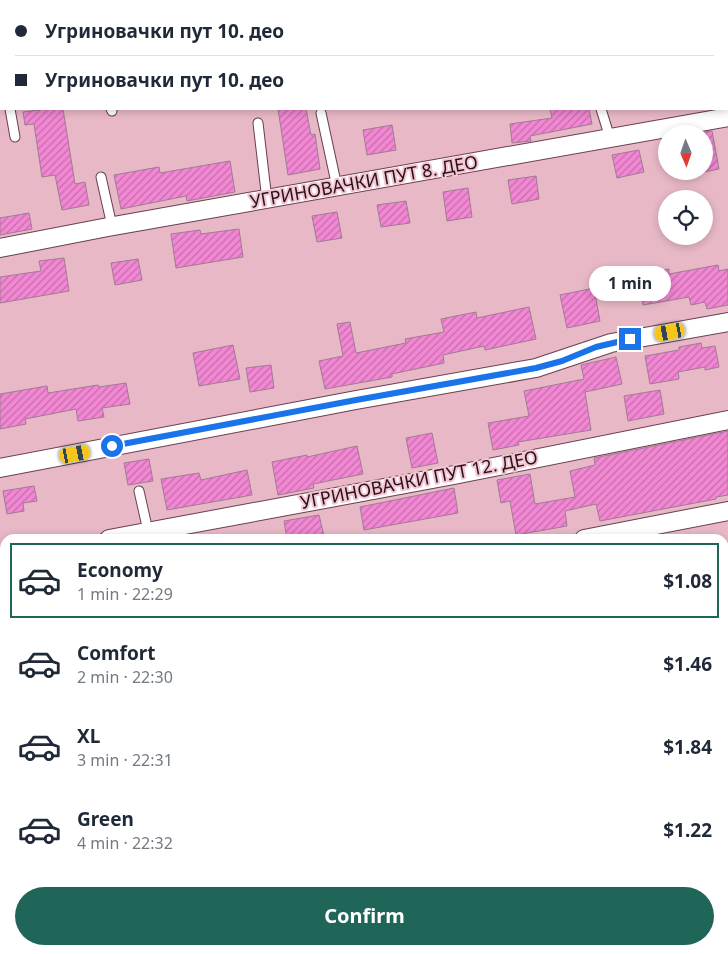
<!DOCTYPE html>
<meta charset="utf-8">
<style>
:root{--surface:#fff;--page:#f2f2f3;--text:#1f2937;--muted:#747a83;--line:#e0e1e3;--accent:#1f6659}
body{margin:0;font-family:"Noto Sans",sans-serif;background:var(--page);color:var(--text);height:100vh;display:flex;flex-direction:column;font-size:19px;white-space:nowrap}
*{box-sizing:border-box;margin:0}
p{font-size:16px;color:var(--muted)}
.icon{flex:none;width:28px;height:28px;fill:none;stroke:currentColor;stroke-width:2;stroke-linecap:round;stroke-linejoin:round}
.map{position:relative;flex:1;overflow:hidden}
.drawer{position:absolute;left:0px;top:534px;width:729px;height:421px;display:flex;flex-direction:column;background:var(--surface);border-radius:15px 15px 0 0;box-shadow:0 2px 8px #0003}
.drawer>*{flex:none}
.banner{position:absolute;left:0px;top:0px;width:729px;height:110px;box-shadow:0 2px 8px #0003;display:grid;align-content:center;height:110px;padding:0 15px;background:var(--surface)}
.needle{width:32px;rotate:178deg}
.buttons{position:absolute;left:658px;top:125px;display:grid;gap:10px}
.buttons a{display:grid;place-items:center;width:55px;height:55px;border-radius:50%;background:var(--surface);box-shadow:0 2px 8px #0003;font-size:25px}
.end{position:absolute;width:22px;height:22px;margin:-11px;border:6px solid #1a73e8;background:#fff;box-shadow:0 0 0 2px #fff}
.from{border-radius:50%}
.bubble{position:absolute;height:35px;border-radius:18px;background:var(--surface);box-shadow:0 2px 8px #0003;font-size:16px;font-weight:700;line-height:35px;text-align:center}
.car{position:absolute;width:15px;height:30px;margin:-15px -8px;border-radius:6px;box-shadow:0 0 4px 1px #0007;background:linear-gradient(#f5c518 24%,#345 0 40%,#f5c518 0 76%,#345 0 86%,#f5c518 0)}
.banner b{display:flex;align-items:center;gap:18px;height:48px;font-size:19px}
.banner b+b{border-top:1px solid var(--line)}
.banner i{width:12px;height:12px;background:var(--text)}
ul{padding:9px 0 0;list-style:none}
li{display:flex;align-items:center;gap:15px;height:75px;margin:0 10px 8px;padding:0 5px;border:2px solid transparent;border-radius:0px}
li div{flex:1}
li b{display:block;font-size:19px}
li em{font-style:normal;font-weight:700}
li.current{border-color:var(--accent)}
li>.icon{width:45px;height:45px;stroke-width:1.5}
.cta{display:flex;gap:10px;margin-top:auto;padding:10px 15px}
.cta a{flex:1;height:58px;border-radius:30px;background:var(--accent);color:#fff;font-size:20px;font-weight:700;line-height:58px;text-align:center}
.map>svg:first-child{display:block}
.building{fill:url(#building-hatch);stroke:#a07b94}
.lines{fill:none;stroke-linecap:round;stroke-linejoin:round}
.service-casing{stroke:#68414e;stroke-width:11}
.minor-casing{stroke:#68414e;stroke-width:20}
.tertiary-casing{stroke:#68414e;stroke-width:24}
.service{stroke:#fff;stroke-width:9}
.minor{stroke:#fff;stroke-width:18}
.tertiary{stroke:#fff;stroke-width:21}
.route{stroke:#1a73e8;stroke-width:6}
.labels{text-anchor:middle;stroke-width:4;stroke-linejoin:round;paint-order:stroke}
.street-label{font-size:18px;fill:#241419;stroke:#f5c5d3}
</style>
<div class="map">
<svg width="728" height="954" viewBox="0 0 728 954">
<defs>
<pattern id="building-hatch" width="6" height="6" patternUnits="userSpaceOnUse" patternTransform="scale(1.25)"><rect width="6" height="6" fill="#f287d3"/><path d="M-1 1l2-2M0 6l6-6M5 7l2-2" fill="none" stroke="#c46daa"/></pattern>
</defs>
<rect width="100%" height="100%" fill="#e8b8c6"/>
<g class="building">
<polygon points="46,109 63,109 75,184 85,182 89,205 62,210 55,175 42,177 34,124 25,125 23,112"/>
<polygon points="278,109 306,109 311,135 315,134 320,169 288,175"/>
<polygon points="550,109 589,109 592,124 530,136 531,141 512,143 510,124 552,118"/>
<polygon points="392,125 396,150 367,155 363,130"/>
<polygon points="712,131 719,169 704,172 704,132"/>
<polygon points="639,150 644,172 617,178 612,155"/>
<polygon points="230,161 235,192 187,201 186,196 121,209 114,175 159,167 160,173"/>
<polygon points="536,176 539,199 512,204 508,180"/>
<polygon points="468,188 472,217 447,221 443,192"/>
<polygon points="406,201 410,223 381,227 377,205"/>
<polygon points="337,212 342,238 317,242 312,216"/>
<polygon points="29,213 32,229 0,235 0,218"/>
<polygon points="239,229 243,257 176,268 171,234 200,230 201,234"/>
<polygon points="64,258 69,291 0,303 0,277 41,271 39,261"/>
<polygon points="138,259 142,280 115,285 111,263"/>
<polygon points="718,265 719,271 728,269 728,305 707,309 705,302 691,305 689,297 643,305 639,279 647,277 647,273 669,269 669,274"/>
<polygon points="594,288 600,321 567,328 560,295"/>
<polygon points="529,307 536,339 485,350 484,346 443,355 444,363 392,374 392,377 325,389 319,361 343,356 337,324 350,322 356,353 406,343 405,339 444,332 441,319 476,312 477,318"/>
<polygon points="701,343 702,348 715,346 719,367 705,370 705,367 678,372 679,379 650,384 645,356 679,350 679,347"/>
<polygon points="233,345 240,379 199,386 193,353"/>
<polygon points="616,357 622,384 585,392 591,430 518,442 519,445 493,450 488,423 529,416 524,391 584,379 581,365"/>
<polygon points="271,365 274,388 250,392 246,368"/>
<polygon points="126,383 130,404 102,408 104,417 78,421 76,409 25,419 26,424 0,429 0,394 47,386 48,393 98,385 99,387"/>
<polygon points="660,390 664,414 628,421 624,396"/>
<polygon points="728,431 728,495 716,497 716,499 600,521 596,504 565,511 567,526 516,535 510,501 501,503 497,480 530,474 535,504 575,497 570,471 595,465 594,458"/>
<polygon points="432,433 438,463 412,468 406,438"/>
<polygon points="357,446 363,474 313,484 314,488 278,495 272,462 307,455 307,457"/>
<polygon points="149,459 153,481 128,485 124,463"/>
<polygon points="247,470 252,495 167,510 161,479 199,473 201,480"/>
<polygon points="34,486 37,501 23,503 24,511 7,514 3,491"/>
<polygon points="454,488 458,513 364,530 360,507"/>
<polygon points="319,515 324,536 312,539 287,539 284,521"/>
</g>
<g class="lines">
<defs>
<g id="service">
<polyline points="36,0 36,1"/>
<polyline points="246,0 247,1"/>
<polyline points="568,0 569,1"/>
<polyline points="10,109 15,137"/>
<polyline points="111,109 112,111"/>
<polyline points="601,109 610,138"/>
<polyline points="321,113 337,187"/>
<polyline points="258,123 267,200"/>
<polyline points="101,177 112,226"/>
<polyline points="139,491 148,531"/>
<polyline points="106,954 109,950"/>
</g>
<g id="minor">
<polyline points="144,0 145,1"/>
<polyline points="0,248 108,227 728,117"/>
<polyline points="0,468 356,400 536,368 611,343 728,322"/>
<polyline points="109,539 454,475 728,420"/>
<polyline points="584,539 728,511"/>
<polyline points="0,559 5,558"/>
<polyline points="724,624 728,623"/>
<polyline points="0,649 5,648"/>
<polyline points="724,762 728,761"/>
<polyline points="0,765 5,764"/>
<polyline points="724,814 728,813"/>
<polyline points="724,904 728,903"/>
<polyline points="465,954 485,950"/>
</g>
<g id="tertiary">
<polyline points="335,1 342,0"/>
<polyline points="0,60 1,60"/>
<polyline points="0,800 5,805"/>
<polyline points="172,950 179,954"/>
</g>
</defs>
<use href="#service" class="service-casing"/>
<use href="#minor" class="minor-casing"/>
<use href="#tertiary" class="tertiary-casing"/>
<use href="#service" class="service"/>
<use href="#minor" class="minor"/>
<use href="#tertiary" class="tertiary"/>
</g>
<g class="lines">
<polyline class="route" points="112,446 356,400 536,368 562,361 596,347 630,339"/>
</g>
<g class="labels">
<g class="street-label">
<text transform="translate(364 182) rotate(-10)" y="6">УГРИНОВАЧКИ ПУТ 8. ДЕО</text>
<text transform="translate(419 480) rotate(-11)" y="6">УГРИНОВАЧКИ ПУТ 12. ДЕО</text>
</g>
</g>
</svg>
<div class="buttons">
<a><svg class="needle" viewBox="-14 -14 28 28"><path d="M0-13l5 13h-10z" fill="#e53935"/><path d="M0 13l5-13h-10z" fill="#747a83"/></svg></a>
<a><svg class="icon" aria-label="locate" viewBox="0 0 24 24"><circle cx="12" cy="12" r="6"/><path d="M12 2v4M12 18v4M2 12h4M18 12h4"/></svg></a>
</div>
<i class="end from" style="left:112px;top:446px"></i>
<i class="end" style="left:630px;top:339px"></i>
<div class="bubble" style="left:589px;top:266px;width:82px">1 min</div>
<i class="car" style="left:670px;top:332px;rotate:260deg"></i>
<i class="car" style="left:75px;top:454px;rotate:79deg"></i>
<div class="banner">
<b><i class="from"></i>Угриновачки пут 10. део</b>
<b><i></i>Угриновачки пут 10. део</b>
</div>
<section class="drawer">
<ul>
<li class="current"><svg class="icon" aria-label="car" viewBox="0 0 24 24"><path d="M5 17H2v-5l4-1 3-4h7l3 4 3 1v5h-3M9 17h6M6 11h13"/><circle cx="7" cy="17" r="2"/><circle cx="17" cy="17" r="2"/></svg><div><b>Economy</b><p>1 min · 22:29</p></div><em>$1.08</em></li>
<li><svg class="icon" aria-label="car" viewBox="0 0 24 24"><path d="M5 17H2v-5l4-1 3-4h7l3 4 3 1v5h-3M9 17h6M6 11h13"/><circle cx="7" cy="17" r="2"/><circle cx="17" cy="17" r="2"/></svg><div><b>Comfort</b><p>2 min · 22:30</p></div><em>$1.46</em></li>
<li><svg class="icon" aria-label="car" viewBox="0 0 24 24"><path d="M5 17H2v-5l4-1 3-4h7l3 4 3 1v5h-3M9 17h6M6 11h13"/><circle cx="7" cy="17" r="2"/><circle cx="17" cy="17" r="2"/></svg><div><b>XL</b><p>3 min · 22:31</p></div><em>$1.84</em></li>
<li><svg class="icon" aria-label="car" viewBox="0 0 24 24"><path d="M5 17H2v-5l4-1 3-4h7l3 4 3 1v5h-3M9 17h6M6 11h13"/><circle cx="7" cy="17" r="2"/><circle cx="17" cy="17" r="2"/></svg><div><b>Green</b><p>4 min · 22:32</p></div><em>$1.22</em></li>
</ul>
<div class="cta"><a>Confirm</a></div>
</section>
</div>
